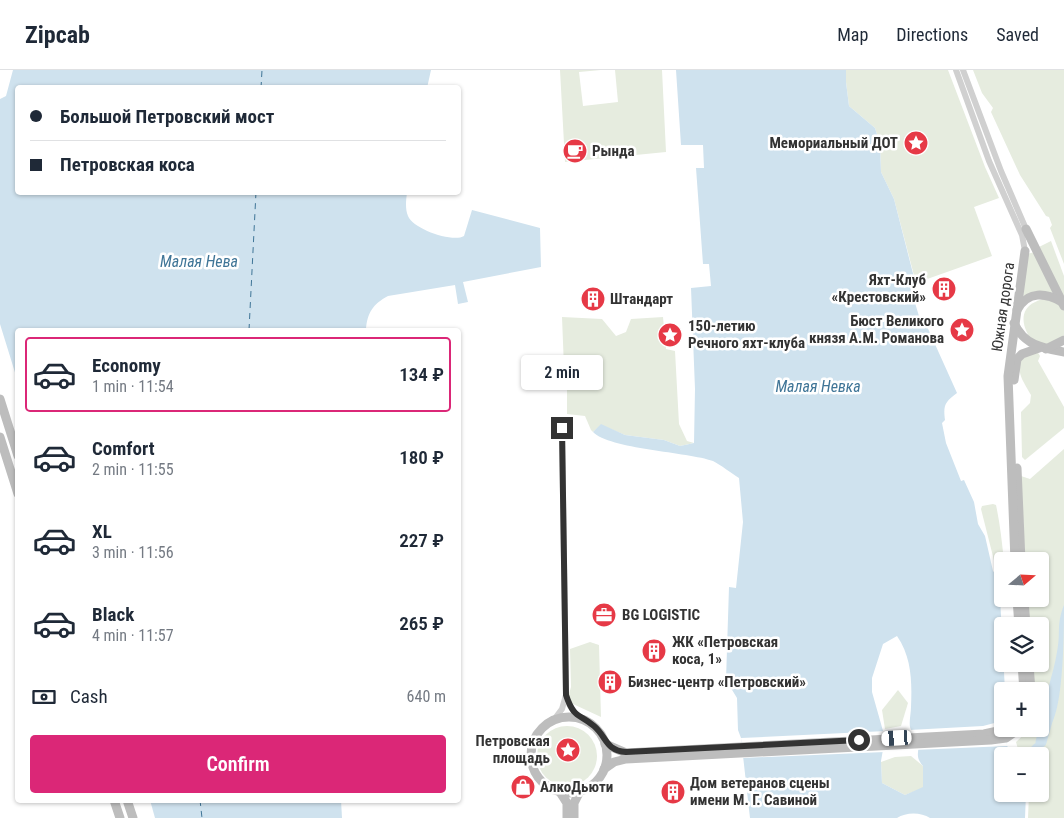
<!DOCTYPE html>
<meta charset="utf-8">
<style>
:root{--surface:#fff;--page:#f6f6f7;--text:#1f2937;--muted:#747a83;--line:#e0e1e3;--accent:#db2777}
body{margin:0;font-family:"Roboto Condensed",sans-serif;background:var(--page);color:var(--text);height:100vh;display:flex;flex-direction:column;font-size:19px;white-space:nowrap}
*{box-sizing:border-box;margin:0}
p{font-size:16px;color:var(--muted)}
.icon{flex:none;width:28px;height:28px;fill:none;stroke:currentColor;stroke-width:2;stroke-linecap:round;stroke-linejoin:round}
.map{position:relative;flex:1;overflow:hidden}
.side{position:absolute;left:15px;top:258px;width:446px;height:475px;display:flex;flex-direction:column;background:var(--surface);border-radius:5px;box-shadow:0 1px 4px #0004}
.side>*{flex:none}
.top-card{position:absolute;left:15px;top:15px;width:446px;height:110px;border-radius:5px;box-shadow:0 1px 4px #0004;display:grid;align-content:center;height:110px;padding:0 15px;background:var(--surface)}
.needle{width:32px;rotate:71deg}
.fabs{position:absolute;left:994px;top:482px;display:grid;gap:10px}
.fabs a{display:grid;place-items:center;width:55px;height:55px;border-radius:5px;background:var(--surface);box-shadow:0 1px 4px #0004;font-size:25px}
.end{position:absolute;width:22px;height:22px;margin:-11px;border:6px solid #333;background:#fff;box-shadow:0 0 0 2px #fff}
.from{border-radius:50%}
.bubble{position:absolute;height:35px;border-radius:5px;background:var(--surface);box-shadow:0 1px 4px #0004;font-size:16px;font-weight:600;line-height:35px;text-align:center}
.car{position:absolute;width:15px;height:30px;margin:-15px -8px;border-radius:6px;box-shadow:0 0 4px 1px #0007;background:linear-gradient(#fff 24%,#345 0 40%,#fff 0 76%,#345 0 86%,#fff 0)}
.top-card b{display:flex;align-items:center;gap:18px;height:48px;font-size:19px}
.top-card b+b{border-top:1px solid var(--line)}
.top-card i{width:12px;height:12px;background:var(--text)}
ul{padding:9px 0 0;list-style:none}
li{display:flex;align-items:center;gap:15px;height:75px;margin:0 10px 8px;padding:0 5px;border:2px solid transparent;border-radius:5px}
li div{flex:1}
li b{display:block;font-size:19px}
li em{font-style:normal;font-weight:600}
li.active{border-color:var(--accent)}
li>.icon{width:45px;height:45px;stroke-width:1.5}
.pay{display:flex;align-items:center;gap:12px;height:55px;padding:0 15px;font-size:19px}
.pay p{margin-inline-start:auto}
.action{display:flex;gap:10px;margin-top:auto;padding:10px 15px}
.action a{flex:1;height:58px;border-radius:5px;background:var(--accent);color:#fff;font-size:20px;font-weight:600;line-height:58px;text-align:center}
header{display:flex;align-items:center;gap:30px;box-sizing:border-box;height:70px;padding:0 25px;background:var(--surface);border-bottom:1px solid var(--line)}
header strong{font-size:24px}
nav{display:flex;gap:28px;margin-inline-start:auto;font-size:18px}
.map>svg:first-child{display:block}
.green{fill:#e6ecdf}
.water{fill:#cfe2ee;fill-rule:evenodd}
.pier{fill:#fff}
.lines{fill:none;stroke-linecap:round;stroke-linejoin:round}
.river{stroke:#cfe2ee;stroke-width:11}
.ferry{stroke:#3f7597;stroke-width:1;stroke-dasharray:6 5;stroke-linecap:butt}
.street{stroke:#d0d0d0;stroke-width:6}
.secondary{stroke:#bdbdbd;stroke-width:9}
.route{stroke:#333;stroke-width:6}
.labels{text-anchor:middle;stroke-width:5;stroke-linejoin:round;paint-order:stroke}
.poi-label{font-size:15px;font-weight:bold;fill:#333;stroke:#fff;text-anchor:start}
.street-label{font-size:15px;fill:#333;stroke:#fff}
.water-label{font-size:16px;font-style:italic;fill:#3f7597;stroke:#fff}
</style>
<header>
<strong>Zipcab</strong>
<nav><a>Map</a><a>Directions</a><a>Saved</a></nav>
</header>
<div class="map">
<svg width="1064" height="748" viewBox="0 0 1064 748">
<rect width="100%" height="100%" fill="#fff"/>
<g class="green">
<polygon points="560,0 601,0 579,2 583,36 618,32 615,0 662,0 666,82 565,92"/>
<polygon points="846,0 948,0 985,97 999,128 974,137 992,186 916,213 894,129 881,102 880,74 875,58 849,36 846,12"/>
<polygon points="973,0 1064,0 1064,194 1050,158 1052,155 1049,147 1046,146 1020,105 991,42 993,38 982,23"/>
<polygon points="1051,171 1064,206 1064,229 1039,177"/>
<polygon points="1035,182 1054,223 1038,221 1023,227 1027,184"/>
<path d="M1043 229 1060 233 1064 241V265L1058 272 1048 276 1030 268C1019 250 1021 235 1043 229Z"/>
<polygon points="562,247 602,249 616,266 626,262 631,249 663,247 666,279 675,281 679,354 687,371 694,373 680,376 664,370 625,365 601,355 593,362 591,360 585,346 567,344 567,301 564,298"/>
<path d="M1037 281 1040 286 1038 291 1064 337V358L1025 390 1022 387 1021 342 1030 333 1031 325C1024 312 1017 305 1020 289Z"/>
<polygon points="1064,379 1064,748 1028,748 1029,724 1040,724 1040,686 1020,686 1016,672 1030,659 1040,659 1040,621 1033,621 1032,594 1040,594 1040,556 1029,556 1027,529 1040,529 1040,491 1025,491 1021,406 1030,409"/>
<path d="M993 434 996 435C1000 453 1002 473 1004 491H1002V522L981 439 982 436Z"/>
<polygon points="590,572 599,575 601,647 573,634 568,627 571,617 570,579"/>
<polygon points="898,620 908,633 901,656 885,659 882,640"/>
<circle cx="567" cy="686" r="30"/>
<polygon points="911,686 923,696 923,718 905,725 882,713 881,692 895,687"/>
</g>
<g class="water">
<path d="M13 0H431L427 18H18V122L407 123C406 130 405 139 408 146 413 159 453 173 464 166L472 140 540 158 541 197 463 212 468 232 458 234 455 215 388 226C373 234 367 243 366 260H18L17 309 0 254V29L6 26Z"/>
<path d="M676 0H846V12L849 36 875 58 880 74 881 102 894 129 918 223 913 226 921 253 925 252 957 323C945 332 943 335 945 350L942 353 946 373 961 411 964 410 974 432 978 454 985 466 993 501 999 508 1005 621H1002V659H1006L1007 676 1017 686H1002V724H1026L1025 748H930C921 742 906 742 897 748H750L741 668 738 660 737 628 726 610 729 517 736 518 743 452 739 408C731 403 721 395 713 391 688 382 609 379 593 362L601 354 625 365 664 370 680 376 694 373 695 319 691 218 711 216 709 194H703L696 98H704L703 75H681ZM897 566C912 588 912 612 911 637 911 643 909 651 910 657 911 662 917 666 918 671 920 682 914 686 923 696V717L905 725 882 713 881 691 885 668 872 622V608L883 574Z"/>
<path d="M1064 535C1064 561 1064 645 1048 658L1041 652C1044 628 1053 606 1057 582 1061 563 1056 555 1064 535Z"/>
<polygon points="150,730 341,730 342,748 155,748"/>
</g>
<g class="pier">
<polygon points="1002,651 1002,659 1006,659 1007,676 914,680 915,671 909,660 983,656"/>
<polygon points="886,661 888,668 885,682 743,688 741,668"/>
</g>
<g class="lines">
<g class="river">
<polyline points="1041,672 1049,644"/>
<polyline points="1030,686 1038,678"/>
</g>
<g class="ferry">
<polyline points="261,18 262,0"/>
<polyline points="249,260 256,122"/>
<polyline points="200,730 202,748"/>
</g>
<g class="street">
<polyline points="956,0 989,91 1022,165 1025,181"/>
<polyline points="963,0 1001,101 1026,159"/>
<polyline points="566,627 570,636 579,648"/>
<polyline points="553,651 562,639 566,625 562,358"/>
</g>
<g class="secondary">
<polyline points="1026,159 1064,236"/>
<path d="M1017 240C1028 220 1046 223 1062 232"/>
<path d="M1014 253C1024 275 1042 278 1064 282"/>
<polyline points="1046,279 1064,270"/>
<polyline points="1014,310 1017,289 1022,284 1039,278"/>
<polyline points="0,329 18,386"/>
<polyline points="0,367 18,424"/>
<polyline points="1017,398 1021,491"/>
<polyline points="1015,491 1008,306 1025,181"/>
<polyline points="1017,529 1019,556"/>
<polyline points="1024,529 1026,556"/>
<polyline points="1022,594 1024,621"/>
<polyline points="1029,594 1031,621"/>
<circle cx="569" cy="685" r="38"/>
<polyline points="605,674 626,683 984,664 1007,659"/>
<polyline points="604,699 614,692 626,689 991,670 1006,668 1019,659"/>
<polyline points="560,722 567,733 567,748"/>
<polyline points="114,730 120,748"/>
<polyline points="127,730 133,748"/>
<polyline points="574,748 574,733 580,721"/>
</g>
</g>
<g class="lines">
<path class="route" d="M562 358 566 625C574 649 579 643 594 656 607 667 605 680 626 682L859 670"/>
</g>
<defs>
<symbol id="sight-disc" viewBox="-11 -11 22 22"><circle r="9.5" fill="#e63946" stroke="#fff"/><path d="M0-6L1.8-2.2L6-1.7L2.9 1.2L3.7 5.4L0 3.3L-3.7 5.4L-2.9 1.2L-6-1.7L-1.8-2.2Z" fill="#fff"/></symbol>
<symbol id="cafe-disc" viewBox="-11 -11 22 22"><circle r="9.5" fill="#e63946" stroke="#fff"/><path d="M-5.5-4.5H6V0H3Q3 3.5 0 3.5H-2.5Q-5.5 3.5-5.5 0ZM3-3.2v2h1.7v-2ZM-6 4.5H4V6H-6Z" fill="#fff"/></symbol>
<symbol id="building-disc" viewBox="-11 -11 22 22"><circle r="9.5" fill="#e63946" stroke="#fff"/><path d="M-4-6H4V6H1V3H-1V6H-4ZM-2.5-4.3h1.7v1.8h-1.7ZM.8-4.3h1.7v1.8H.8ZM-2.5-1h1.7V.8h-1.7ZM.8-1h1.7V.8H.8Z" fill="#fff"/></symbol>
<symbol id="office-disc" viewBox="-11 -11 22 22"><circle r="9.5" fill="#e63946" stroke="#fff"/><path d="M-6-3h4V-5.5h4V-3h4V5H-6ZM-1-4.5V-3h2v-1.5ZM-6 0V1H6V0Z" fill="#fff"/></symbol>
<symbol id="shop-disc" viewBox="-11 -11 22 22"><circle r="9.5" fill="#e63946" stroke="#fff"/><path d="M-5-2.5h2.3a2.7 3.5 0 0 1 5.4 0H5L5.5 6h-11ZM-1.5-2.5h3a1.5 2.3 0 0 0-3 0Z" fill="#fff"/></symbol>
</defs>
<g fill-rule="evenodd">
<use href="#sight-disc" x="902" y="59" width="28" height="28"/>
<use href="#cafe-disc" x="561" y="67" width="28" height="28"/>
<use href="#building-disc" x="930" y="205" width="28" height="28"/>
<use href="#building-disc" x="579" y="215" width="28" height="28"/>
<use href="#sight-disc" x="948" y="246" width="28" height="28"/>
<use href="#sight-disc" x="656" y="251" width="28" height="28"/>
<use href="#office-disc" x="590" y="531" width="28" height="28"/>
<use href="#building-disc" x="640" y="567" width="28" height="28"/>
<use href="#building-disc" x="596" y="598" width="28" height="28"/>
<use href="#sight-disc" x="554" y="666" width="28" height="28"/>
<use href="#shop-disc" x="509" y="703" width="28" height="28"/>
<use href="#building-disc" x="659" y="708" width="28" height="28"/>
</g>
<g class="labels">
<g class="poi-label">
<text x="898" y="78" text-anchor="end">Мемориальный ДОТ</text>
<text x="592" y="86">Рында</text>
<text x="926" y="215" text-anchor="end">Яхт-Клуб<tspan x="926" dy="17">«Крестовский»</tspan></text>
<text x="610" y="234">Штандарт</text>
<text x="944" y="256" text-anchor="end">Бюст Великого<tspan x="944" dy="17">князя А.М. Романова</tspan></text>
<text x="688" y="261">150-летию<tspan x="688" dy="17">Речного яхт-клуба</tspan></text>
<text x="622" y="550">BG LOGISTIC</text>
<text x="672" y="577">ЖК «Петровская<tspan x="672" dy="17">коса, 1»</tspan></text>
<text x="628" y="617">Бизнес-центр «Петровский»</text>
<text x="550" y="676" text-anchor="end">Петровская<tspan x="550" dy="17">площадь</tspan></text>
<text x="690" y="718">Дом ветеранов сцены<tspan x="690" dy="17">имени М. Г. Савиной</tspan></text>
<text x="540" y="722">АлкоДьюти</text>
</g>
<g class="street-label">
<text transform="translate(1003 237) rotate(-82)" y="5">Южная дорога</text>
</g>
<g class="water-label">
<text x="199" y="197">Малая Нева</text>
<text x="818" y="322">Малая Невка</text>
</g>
</g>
</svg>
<div class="fabs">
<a><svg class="needle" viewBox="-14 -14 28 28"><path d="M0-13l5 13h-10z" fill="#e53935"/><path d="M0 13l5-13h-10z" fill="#747a83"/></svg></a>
<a><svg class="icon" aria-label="layers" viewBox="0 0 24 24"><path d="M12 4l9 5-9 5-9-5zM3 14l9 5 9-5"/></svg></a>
<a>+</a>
<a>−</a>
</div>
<i class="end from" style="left:859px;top:670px"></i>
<i class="end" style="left:562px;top:358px"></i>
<div class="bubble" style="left:521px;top:285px;width:82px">2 min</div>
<i class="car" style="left:897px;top:668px;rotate:267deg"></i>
<div class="top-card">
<b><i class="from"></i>Большой Петровский мост</b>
<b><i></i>Петровская коса</b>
</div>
<section class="side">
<ul>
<li class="active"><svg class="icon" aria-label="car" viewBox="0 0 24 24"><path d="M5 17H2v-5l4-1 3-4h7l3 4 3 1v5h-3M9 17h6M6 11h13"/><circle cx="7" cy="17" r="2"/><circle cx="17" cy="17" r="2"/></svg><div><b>Economy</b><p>1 min · 11:54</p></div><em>134 ₽</em></li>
<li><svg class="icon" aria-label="car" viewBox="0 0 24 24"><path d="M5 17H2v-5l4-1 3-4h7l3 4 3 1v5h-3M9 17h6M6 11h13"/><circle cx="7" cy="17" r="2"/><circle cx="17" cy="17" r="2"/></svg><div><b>Comfort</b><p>2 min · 11:55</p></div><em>180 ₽</em></li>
<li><svg class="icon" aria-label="car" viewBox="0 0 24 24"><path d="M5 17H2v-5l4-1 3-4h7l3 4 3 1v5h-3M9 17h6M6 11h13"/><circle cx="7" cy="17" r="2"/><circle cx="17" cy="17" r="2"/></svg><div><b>XL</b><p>3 min · 11:56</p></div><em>227 ₽</em></li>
<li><svg class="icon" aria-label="car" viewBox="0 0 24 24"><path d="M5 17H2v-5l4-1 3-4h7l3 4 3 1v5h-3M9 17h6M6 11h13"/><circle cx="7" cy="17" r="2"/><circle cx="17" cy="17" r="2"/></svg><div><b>Black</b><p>4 min · 11:57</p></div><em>265 ₽</em></li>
</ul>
<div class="pay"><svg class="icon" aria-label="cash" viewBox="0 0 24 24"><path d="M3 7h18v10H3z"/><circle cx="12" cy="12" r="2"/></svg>Cash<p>640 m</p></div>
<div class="action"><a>Confirm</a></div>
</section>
</div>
